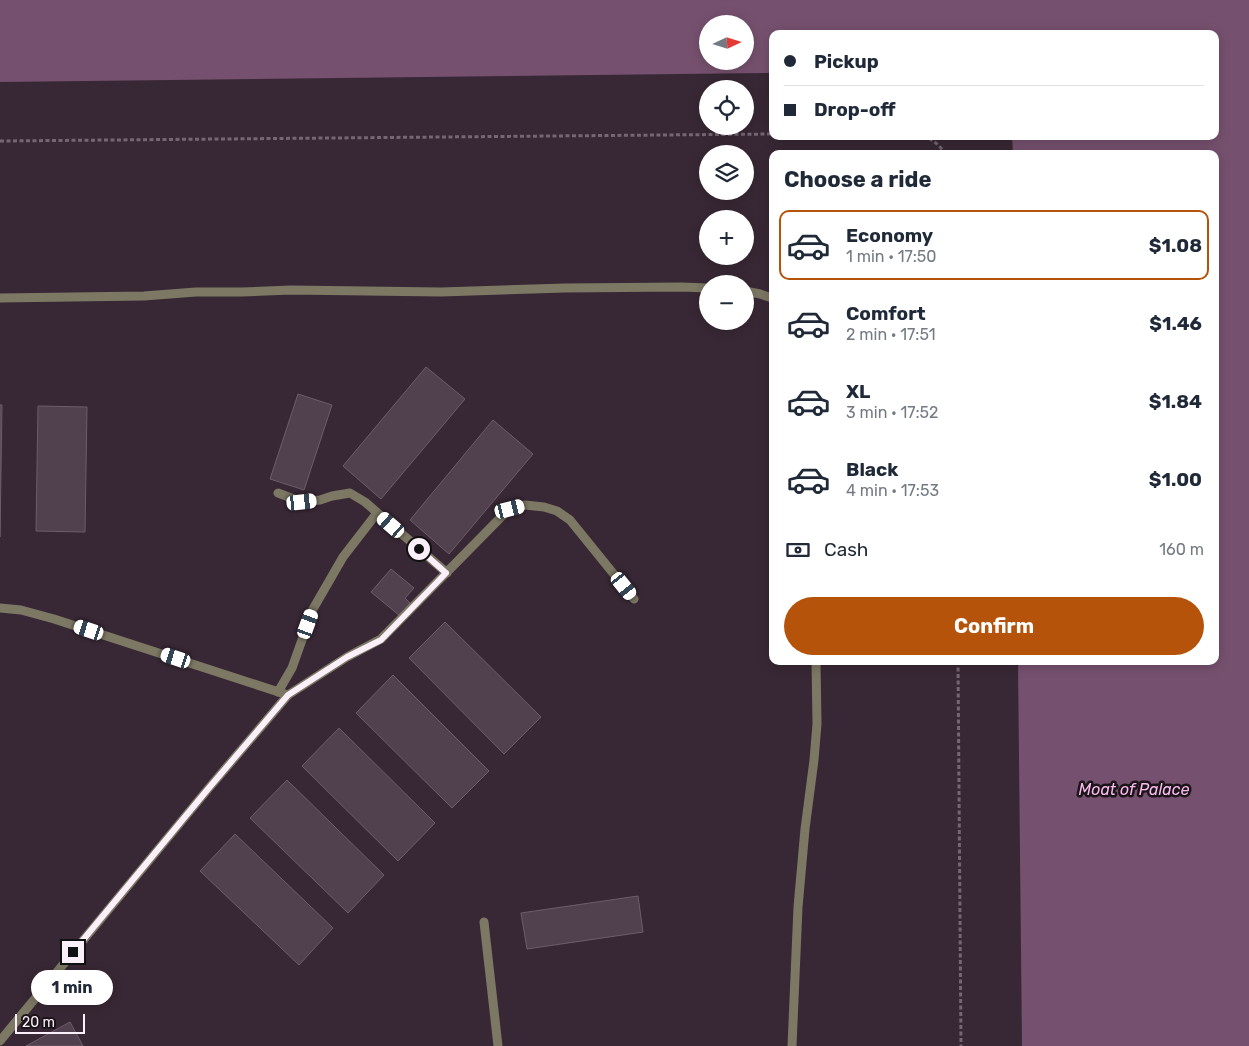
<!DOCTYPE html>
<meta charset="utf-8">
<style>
:root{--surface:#fff;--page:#f6f6f7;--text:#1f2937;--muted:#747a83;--line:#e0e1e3;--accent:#b45309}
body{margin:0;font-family:Rubik,sans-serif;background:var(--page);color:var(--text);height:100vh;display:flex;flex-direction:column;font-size:19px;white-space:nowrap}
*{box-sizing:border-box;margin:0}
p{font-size:16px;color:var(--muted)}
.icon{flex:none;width:28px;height:28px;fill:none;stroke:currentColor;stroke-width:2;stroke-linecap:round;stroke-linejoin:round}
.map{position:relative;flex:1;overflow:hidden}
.details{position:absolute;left:769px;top:150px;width:450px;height:515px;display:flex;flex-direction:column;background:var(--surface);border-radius:10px;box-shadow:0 2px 12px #0003}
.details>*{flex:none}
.banner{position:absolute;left:769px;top:30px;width:450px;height:110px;border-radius:10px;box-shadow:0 2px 12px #0003;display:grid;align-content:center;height:110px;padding:0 15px;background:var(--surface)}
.needle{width:32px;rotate:86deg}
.fabs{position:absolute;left:699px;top:15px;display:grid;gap:10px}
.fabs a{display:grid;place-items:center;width:55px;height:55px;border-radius:50%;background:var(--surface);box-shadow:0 2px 12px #0003;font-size:25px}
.scale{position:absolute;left:15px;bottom:12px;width:70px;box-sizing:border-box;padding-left:5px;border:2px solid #fbf0f9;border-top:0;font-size:14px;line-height:18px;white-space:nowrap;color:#fbf0f9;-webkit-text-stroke:4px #1b1419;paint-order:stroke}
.end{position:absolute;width:22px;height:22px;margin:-11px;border:6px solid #fbf0f9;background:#111;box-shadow:0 0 0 2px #111}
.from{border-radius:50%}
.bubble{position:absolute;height:35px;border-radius:18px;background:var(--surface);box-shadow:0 2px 12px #0003;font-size:16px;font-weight:700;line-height:35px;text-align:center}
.car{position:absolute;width:15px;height:30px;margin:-15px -8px;border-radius:6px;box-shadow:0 0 4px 1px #0007;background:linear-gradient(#fff 24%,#345 0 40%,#fff 0 76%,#345 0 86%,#fff 0)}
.banner b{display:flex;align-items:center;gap:18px;height:48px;font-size:19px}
.banner b+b{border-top:1px solid var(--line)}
.banner i{width:12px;height:12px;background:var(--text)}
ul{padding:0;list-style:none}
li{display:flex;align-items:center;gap:15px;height:70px;margin:0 10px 8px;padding:0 5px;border:2px solid transparent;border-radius:10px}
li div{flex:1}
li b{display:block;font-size:19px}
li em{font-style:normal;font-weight:700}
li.current{border-color:var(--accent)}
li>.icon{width:45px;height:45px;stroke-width:1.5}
h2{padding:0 15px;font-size:22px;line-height:60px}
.pay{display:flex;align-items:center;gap:12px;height:55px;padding:0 15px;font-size:19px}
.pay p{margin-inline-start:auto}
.cta{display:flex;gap:10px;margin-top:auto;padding:10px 15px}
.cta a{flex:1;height:58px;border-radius:30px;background:var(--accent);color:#fff;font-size:20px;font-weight:700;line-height:58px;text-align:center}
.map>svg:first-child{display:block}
.water{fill:#76516f;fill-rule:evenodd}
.building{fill:#51404d;stroke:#6e5c6a}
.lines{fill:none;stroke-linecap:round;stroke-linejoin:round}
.path{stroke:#746672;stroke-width:3;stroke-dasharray:4 2.5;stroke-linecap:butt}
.service{stroke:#7d7864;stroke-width:9}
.route{stroke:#fbf0f9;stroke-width:6}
.labels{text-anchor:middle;stroke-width:5;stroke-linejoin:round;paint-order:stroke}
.water-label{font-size:16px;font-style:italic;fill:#f9bbed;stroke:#1b1419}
</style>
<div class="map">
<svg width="1249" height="1046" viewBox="0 0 1249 1046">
<rect width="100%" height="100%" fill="#382835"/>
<path class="water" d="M0 0H1249V1046H1022L1018 661H1215V154H1013L1012 136H1215V34H772V73L0 82ZM708 24H745V61H708Z"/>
<g class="building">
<polygon points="426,367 465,399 381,499 343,466"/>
<polygon points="298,394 332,405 304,490 270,479"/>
<polygon points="0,405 2,405 0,537"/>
<polygon points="38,406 87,407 85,532 36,531"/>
<polygon points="493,420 533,454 449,554 410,520"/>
<polygon points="391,569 414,588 405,598 410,603 400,616 371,592"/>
<polygon points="445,622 541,717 504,754 409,658"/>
<polygon points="393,675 489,771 452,808 356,713"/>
<polygon points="339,728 435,823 398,861 302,766"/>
<polygon points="287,780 384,875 348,913 250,818"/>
<polygon points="235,834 333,928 299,965 200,871"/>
<polygon points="638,896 643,932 527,949 521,913"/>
<polygon points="70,1022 83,1046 26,1046"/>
</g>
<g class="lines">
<g class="path">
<path d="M923 136C933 139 940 146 946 154"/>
<polyline points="0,141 772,134"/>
<polyline points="958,661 961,1046"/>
</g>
<g class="service">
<polyline points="745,291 760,294 772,298"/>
<polyline points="0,298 144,296 196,292 242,292 291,290 441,292 565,288 681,287 708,288"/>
<polyline points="278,493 302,502 320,500 332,496 350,493 365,502 447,573"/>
<polyline points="0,608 21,610 54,619 288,695"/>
<polyline points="278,692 292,668 313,609 343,557 377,513"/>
<polyline points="484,922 498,1046"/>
<polyline points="0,1041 208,789 288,695 347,657 381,639 509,509 525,505 544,507 557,511 570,520 634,599"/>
<polyline points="792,1046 798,907 805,829 814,760 817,724 816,661"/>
</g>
</g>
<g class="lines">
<polyline class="route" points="73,952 208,789 288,695 347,657 381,640 446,573 419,549"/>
</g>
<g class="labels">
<g class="water-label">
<text x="1134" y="795">Moat of Palace</text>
</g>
</g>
</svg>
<div class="fabs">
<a><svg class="needle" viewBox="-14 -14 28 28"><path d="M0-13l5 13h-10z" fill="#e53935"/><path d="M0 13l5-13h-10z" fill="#747a83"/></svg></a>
<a><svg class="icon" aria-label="locate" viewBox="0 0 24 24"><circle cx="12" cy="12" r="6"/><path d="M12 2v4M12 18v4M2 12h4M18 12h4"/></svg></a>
<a><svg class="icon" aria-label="layers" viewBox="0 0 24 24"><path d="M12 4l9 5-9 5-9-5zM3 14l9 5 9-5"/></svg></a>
<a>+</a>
<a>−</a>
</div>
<div class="scale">20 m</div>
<i class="end from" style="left:419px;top:549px"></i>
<i class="end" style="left:73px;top:952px"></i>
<div class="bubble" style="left:31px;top:970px;width:82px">1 min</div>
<i class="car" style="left:302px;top:502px;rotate:84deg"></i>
<i class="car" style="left:510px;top:509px;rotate:76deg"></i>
<i class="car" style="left:391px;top:525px;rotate:311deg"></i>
<i class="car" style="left:624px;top:586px;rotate:141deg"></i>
<i class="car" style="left:308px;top:624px;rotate:20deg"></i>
<i class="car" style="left:89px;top:630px;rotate:288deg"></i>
<i class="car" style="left:176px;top:658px;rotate:288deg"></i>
<div class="banner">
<b><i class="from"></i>Pickup</b>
<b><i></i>Drop-off</b>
</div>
<section class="details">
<h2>Choose a ride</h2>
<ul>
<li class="current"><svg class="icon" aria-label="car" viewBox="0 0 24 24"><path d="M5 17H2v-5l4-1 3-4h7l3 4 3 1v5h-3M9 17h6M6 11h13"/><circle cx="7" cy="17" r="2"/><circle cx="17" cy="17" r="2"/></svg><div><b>Economy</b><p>1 min · 17:50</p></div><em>$1.08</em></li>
<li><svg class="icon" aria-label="car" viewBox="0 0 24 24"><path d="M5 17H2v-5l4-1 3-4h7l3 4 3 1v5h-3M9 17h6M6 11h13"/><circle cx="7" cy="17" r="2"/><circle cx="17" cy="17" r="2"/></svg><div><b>Comfort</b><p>2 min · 17:51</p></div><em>$1.46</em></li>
<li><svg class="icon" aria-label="car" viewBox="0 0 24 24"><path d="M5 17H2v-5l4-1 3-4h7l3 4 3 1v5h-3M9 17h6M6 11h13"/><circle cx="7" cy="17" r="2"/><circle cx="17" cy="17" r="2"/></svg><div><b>XL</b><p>3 min · 17:52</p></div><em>$1.84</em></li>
<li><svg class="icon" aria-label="car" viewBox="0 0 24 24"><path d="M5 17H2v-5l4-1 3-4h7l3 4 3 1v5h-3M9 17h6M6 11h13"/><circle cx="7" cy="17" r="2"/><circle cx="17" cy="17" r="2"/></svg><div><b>Black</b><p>4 min · 17:53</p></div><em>$1.00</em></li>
</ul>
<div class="pay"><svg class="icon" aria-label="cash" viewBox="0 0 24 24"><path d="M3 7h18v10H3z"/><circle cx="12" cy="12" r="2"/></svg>Cash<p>160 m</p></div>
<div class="cta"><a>Confirm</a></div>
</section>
</div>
